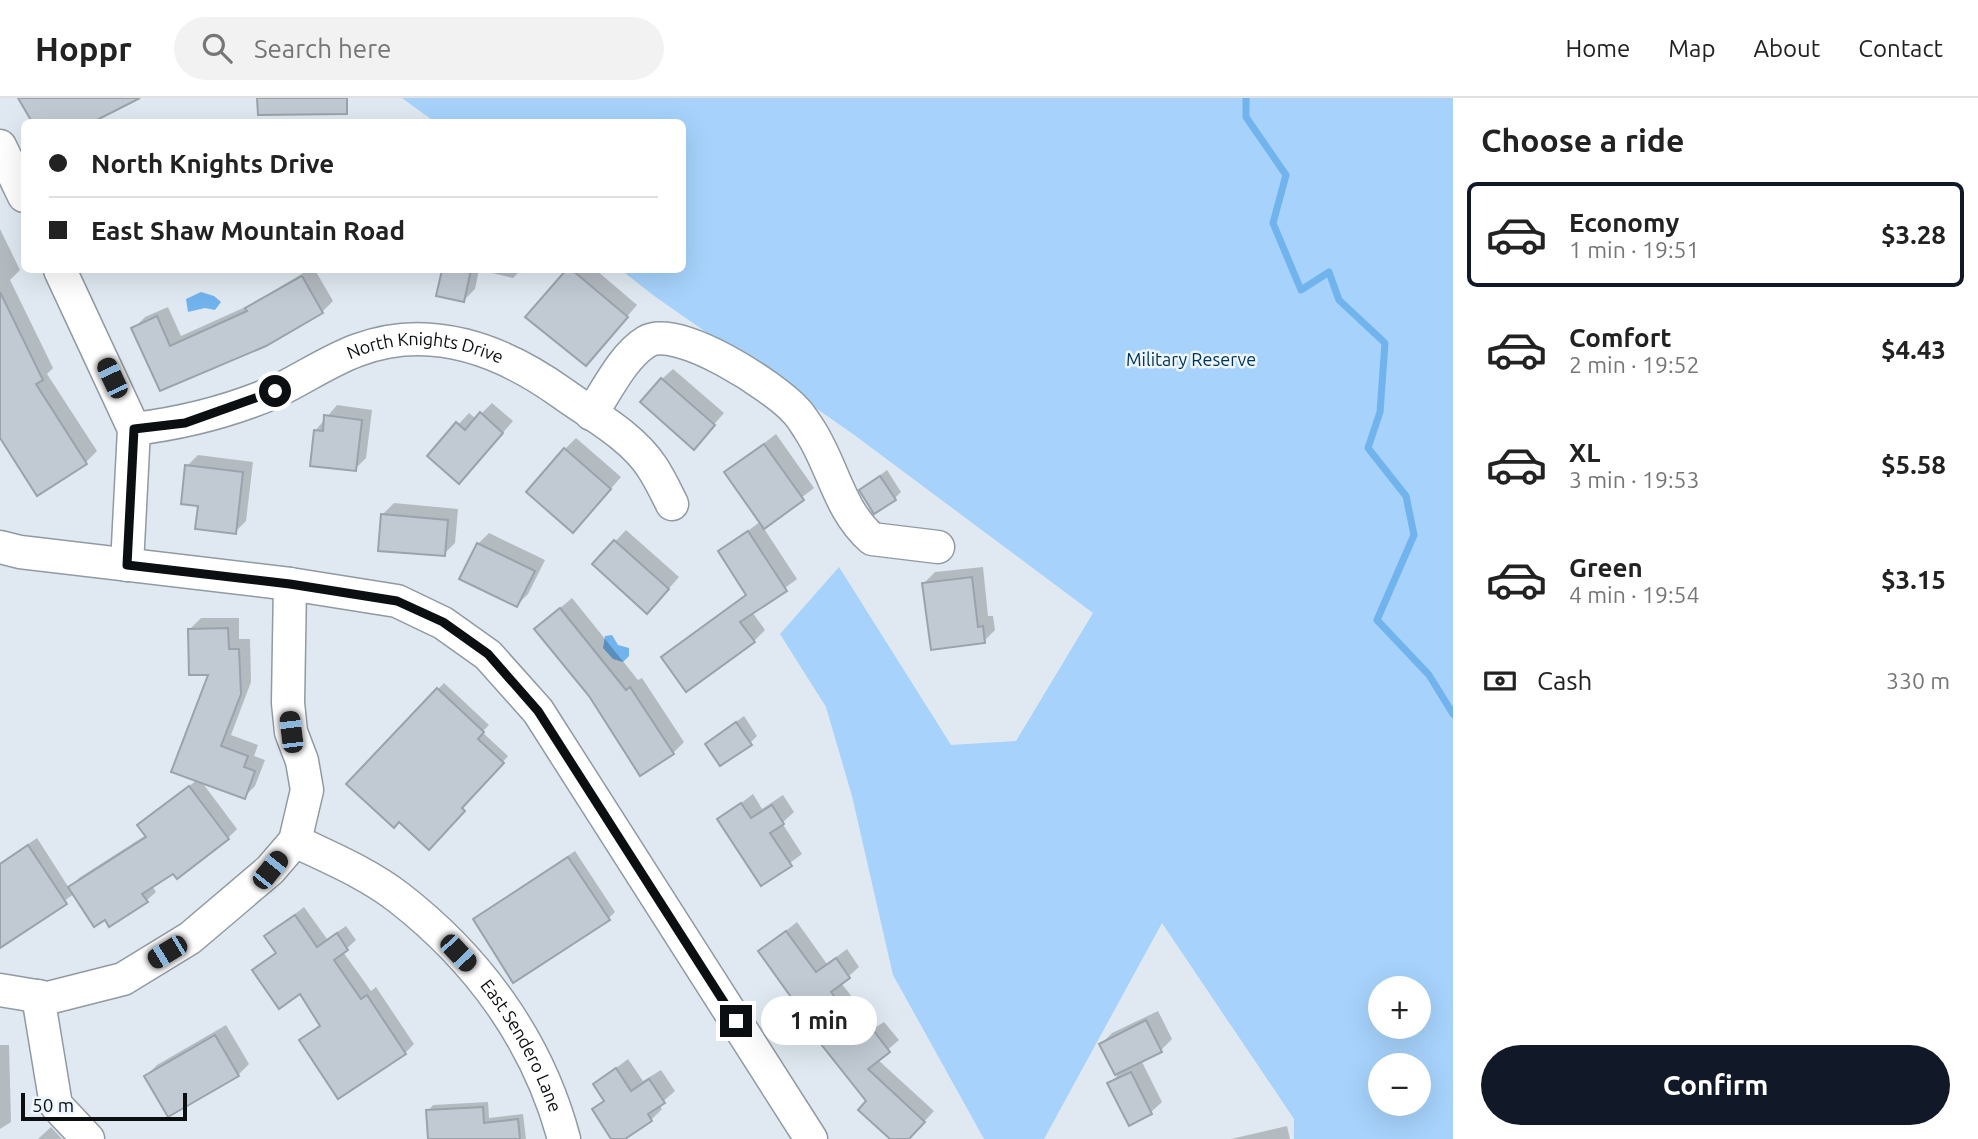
<!DOCTYPE html>
<meta charset="utf-8">
<style>
:root{--surface:#fff;--page:#f2f2f2;--text:#222;--muted:#767676;--line:#e0e0e0;--accent:#111827}
body{margin:0;font-family:Ubuntu,sans-serif;background:var(--page);color:var(--text);height:100vh;display:flex;flex-direction:column;font-size:26px;white-space:nowrap}
*{box-sizing:border-box;margin:0}
p{font-size:23px;color:var(--muted)}
.icon{flex:none;width:38px;height:38px;fill:none;stroke:currentColor;stroke-width:2;stroke-linecap:round;stroke-linejoin:round}
.map{position:relative;flex:1;overflow:hidden}
.side{display:flex;flex-direction:column;background:var(--surface);width:525px}
.side>*{flex:none}
.guide{position:absolute;left:21px;top:21px;width:665px;height:154px;border-radius:10px;box-shadow:0 7px 28px #0002;display:grid;align-content:center;height:154px;padding:0 28px;background:var(--surface)}
.controls{position:absolute;left:1368px;top:878px;display:grid;gap:14px}
.controls a{display:grid;place-items:center;width:63px;height:63px;border-radius:50%;background:var(--surface);box-shadow:0 7px 28px #0002;font-size:35px}
.scale{position:absolute;left:21px;bottom:18px;width:166px;box-sizing:border-box;padding-left:7px;border:4px solid #0c0f12;border-top:0;font-size:19px;line-height:24px;white-space:nowrap;color:#0c0f12;-webkit-text-stroke:5px #edf6ff;paint-order:stroke}
.end{position:absolute;width:32px;height:32px;margin:-16px;border:9px solid #0c0f12;background:#fff;box-shadow:0 0 0 4px #fff}
.from{border-radius:50%}
.bubble{position:absolute;height:49px;border-radius:24px;background:var(--surface);box-shadow:0 7px 28px #0002;font-size:23px;font-weight:700;line-height:49px;text-align:center}
.car{position:absolute;width:21px;height:42px;margin:-21px -10px;border-radius:9px;box-shadow:0 0 5px 2px #0007;background:linear-gradient(#222 24%,#8ab4d8 0 40%,#222 0 76%,#8ab4d8 0 86%,#222 0)}
.guide b{display:flex;align-items:center;gap:24px;height:66px;font-size:26px}
.guide b+b{border-top:2px solid var(--line)}
.guide i{width:18px;height:18px;background:var(--text)}
ul{padding:0;list-style:none}
li{display:flex;align-items:center;gap:21px;height:105px;margin:0 14px 10px;padding:0 14px;border:4px solid transparent;border-radius:10px}
li div{flex:1}
li b{display:block;font-size:26px}
li em{font-style:normal;font-weight:700}
li.current{border-color:var(--accent)}
li>.icon{width:63px;height:63px;stroke-width:1.5}
h2{padding:0 28px;font-size:32px;line-height:84px}
.pay{display:flex;align-items:center;gap:18px;height:77px;padding:0 28px;font-size:26px}
.pay p{margin-inline-start:auto}
.button{display:flex;gap:14px;margin-top:auto;padding:14px 28px}
.button a{flex:1;height:80px;border-radius:42px;background:var(--accent);color:#fff;font-size:28px;font-weight:700;line-height:80px;text-align:center}
header{display:flex;align-items:center;gap:42px;box-sizing:border-box;height:98px;padding:0 35px;background:var(--surface);border-bottom:2px solid var(--line)}
header strong{font-size:33px}
nav{display:flex;gap:38px;margin-inline-start:auto;font-size:24px}
.search{width:490px;height:63px;background:var(--page);display:flex;align-items:center;gap:18px;box-sizing:border-box;padding:0 24px;border-radius:38px;color:var(--muted);font-size:26px}
main{display:flex;flex:1;min-height:0}
.map>svg:first-child{display:block}
.green{fill:#a6d2fb;fill-rule:evenodd}
.water{fill:#71b3ed}
.shadow{fill:#0003}
.lines{fill:none;stroke-linecap:round;stroke-linejoin:round}
.stream{stroke:#71b3ed;stroke-width:7}
.building{fill:#c1cad3;stroke:#9aa2ab;stroke-width:2}
.minor-casing{stroke:#919aa2;stroke-width:35}
.minor{stroke:#fff;stroke-width:32}
.route{stroke:#0c0f12;stroke-width:9}
.labels{text-anchor:middle;stroke-width:5;stroke-linejoin:round;paint-order:stroke}
.street-label{font-size:18px;fill:#0c0f12;stroke:#edf6ff}
.park-label{font-size:18px;fill:#003256;stroke:#edf6ff}
</style>
<header>
<strong>Hoppr</strong>
<div class="search"><svg class="icon" aria-label="search" viewBox="0 0 24 24"><circle cx="10" cy="10" r="6"/><path d="M15 15l6 6"/></svg>Search here</div>
<nav><a>Home</a><a>Map</a><a>About</a><a>Contact</a></nav>
</header>
<main>
<div class="map">
<svg width="1453" height="1041" viewBox="0 0 1453 1041">
<rect width="100%" height="100%" fill="#e0e9f1"/>
<path class="green" d="M402 0H1453V1041H1294V1021L1162 825 1044 1041H984L893 877 852 698 826 609 780 536 839 469 951 647 1016 643 1093 515 853 336 657 200 621 172H682V24H435ZM1381 891H1419V929H1381ZM1381 968H1419V1006H1381Z"/>
<g class="water">
<polygon points="201,194 214,198 221,204 215,212 205,210 188,214 186,201"/>
<polygon points="612,537 618,547 629,550 629,558 623,564 613,561 603,550 605,538"/>
</g>
<g class="shadow">
<polygon points="20,0 135,0 105,16 97,24 34,24"/>
<polygon points="0,131 20,172 10,182 53,270 47,276 97,353 86,364 38,396 0,337"/>
<polygon points="308,172 315,172 333,203 322,214 161,291 134,230 145,219 168,209 181,238 252,206"/>
<polygon points="444,172 521,172 513,180 479,172 475,191 464,202 438,196"/>
<polygon points="568,172 596,172 637,207 596,255 527,219"/>
<polygon points="673,271 724,315 704,338 662,281"/>
<polygon points="492,305 513,323 470,373 430,357 469,315 476,321"/>
<polygon points="337,307 372,312 366,360 355,371 315,333"/>
<polygon points="776,336 814,390 763,429 797,481 752,514 765,532 754,543 663,559 747,496 720,454 761,423 726,374"/>
<polygon points="576,340 621,379 584,422 565,351"/>
<polygon points="198,357 253,364 246,423 235,434 200,407 187,368"/>
<polygon points="887,372 901,394 894,401 861,392"/>
<polygon points="394,405 458,411 455,445 444,456 383,416"/>
<polygon points="626,432 679,479 658,503 594,466"/>
<polygon points="489,435 545,462 528,496 517,507 478,446"/>
<polygon points="983,469 988,518 993,518 995,532 984,543 924,485 935,474"/>
<polygon points="572,500 638,582 642,580 684,644 673,655 590,597 536,531"/>
<polygon points="201,520 239,520 239,541 250,541 251,584 231,637 258,647 254,658 265,662 255,688 244,699 201,683 237,731 228,740 152,788 156,794 146,803 105,820 74,796 0,848 0,765 37,740 69,790 79,780 146,737 139,727 197,682 211,575 190,531"/>
<polygon points="444,585 489,627 482,634 508,658 429,750 400,722 349,686"/>
<polygon points="744,618 757,638 750,645 707,646"/>
<polygon points="753,696 762,711 783,697 794,714 782,725 802,756 762,786 719,722"/>
<polygon points="575,753 615,814 608,821 475,822"/>
<polygon points="304,809 327,841 346,828 356,842 343,854 371,893 376,889 414,946 405,955 301,942 321,926 301,894 254,873 277,854 267,838"/>
<polygon points="797,824 827,866 847,851 859,869 841,885 876,929 884,924 899,942 877,961 934,1013 908,1041 892,1041 760,853"/>
<polygon points="1158,913 1172,941 1161,952 1141,962 1162,1004 1151,1014 1109,986 1117,978 1101,946 1112,935"/>
<polygon points="226,927 249,966 238,977 146,978 157,967"/>
<polygon points="0,947 9,947 11,1024 0,1031"/>
<polygon points="628,961 643,983 661,972 675,993 659,1007 662,1011 651,1022 621,1041 613,1041 594,1011 605,1001 595,986"/>
<polygon points="488,1004 489,1020 523,1016 526,1041 429,1041 428,1013 433,1007"/>
<polygon points="1287,1028 1290,1041 1231,1041"/>
<polygon points="51,1029 62,1041 38,1041"/>
</g>
<g class="lines">
<polyline class="stream" points="1246,0 1246,19 1286,77 1273,125 1301,192 1329,174 1339,202 1385,245 1380,314 1368,350 1406,398 1414,437 1377,522 1429,577 1453,616"/>
</g>
<g class="building">
<polygon points="18,0 140,0 93,24 32,24"/>
<polygon points="257,0 347,0 347,16 258,17"/>
<polygon points="442,172 471,172 464,204 436,198"/>
<polygon points="566,172 572,172 628,219 586,268 525,219"/>
<polygon points="302,178 323,215 266,248 160,293 131,230 157,218 170,248 247,213 245,210"/>
<polygon points="0,194 43,282 36,286 87,366 37,398 0,340"/>
<polygon points="661,280 715,327 694,352 640,304"/>
<polygon points="480,314 503,335 459,386 427,358 456,324 465,332"/>
<polygon points="324,317 362,322 356,373 310,368 314,332 323,333"/>
<polygon points="764,346 804,402 764,431 724,374"/>
<polygon points="564,350 611,391 573,435 526,394"/>
<polygon points="185,367 243,374 236,436 195,431 198,408 181,406"/>
<polygon points="880,378 896,402 874,416 859,392"/>
<polygon points="381,416 448,422 445,458 378,453"/>
<polygon points="748,433 787,493 740,524 755,544 686,594 661,559 746,497 718,453"/>
<polygon points="614,442 669,491 647,516 592,466"/>
<polygon points="477,445 535,473 517,509 459,481"/>
<polygon points="972,479 978,529 983,528 985,545 931,552 922,485"/>
<polygon points="560,510 626,592 630,589 674,656 640,678 589,598 534,531"/>
<polygon points="228,530 229,551 239,551 241,596 221,648 248,658 244,669 255,673 245,701 171,674 208,577 189,577 188,531"/>
<polygon points="437,590 484,634 478,641 504,665 462,710 465,713 429,752 399,724 394,730 346,686"/>
<polygon points="736,624 752,647 720,668 705,646"/>
<polygon points="189,688 229,741 177,781 173,776 142,796 148,804 109,829 105,822 94,829 68,789 146,739 137,727"/>
<polygon points="741,705 751,720 772,707 784,726 770,735 792,768 761,788 717,721"/>
<polygon points="28,747 67,806 0,850 0,766"/>
<polygon points="568,759 610,822 513,885 473,821"/>
<polygon points="295,817 317,849 337,835 348,852 334,862 361,901 367,897 406,956 338,1001 299,942 320,928 300,896 279,911 252,872 276,855 264,838"/>
<polygon points="786,833 816,874 836,860 850,880 831,894 865,938 873,932 890,954 868,971 925,1024 909,1041 890,1041 858,1012 866,1003 813,936 816,934 758,853"/>
<polygon points="1146,922 1162,954 1115,977 1099,946"/>
<polygon points="215,937 239,978 168,1019 144,978"/>
<polygon points="616,970 631,993 649,981 665,1005 648,1016 652,1023 625,1041 611,1041 592,1011 604,1003 593,986"/>
<polygon points="1131,974 1152,1016 1129,1028 1107,985"/>
<polygon points="483,1009 484,1025 518,1021 520,1041 428,1041 426,1012"/>
</g>
<g class="lines">
<defs>
<g id="minor">
<polyline points="0,48 24,98"/>
<polyline points="60,172 134,331 127,467"/>
<path d="M591 316C606 294 623 258 646 244 677 225 775 289 796 313 801 318 805 325 809 331 833 367 838 411 872 441L938 449"/>
<path id="s1" d="M134 331C183 325 231 313 277 293 304 280 330 262 358 252 430 225 502 252 562 295 591 316 632 338 652 369 660 381 666 394 672 406"/>
<polyline points="0,449 20,454 290,486 397,503 443,525 488,557 538,613 811,1041"/>
<path id="s2" d="M295 743C330 760 367 775 398 799 478 861 538 943 564 1041"/>
<polyline points="0,892 48,900 123,881 190,840 270,772 295,743 307,692 302,663 291,634 288,605 290,486"/>
<polyline points="38,898 56,1007 88,1041"/>
</g>
</defs>
<use href="#minor" class="minor-casing"/>
<use href="#minor" class="minor"/>
</g>
<g class="lines">
<polyline class="route" points="275,293 185,325 134,331 127,467 290,486 397,503 443,524 488,556 538,613 736,923"/>
</g>
<g class="labels">
<g class="street-label">
<text dy="6" stroke="none"><textPath href="#s1" startOffset="308">North Knights Drive</textPath></text>
<text dy="6" stroke="none"><textPath href="#s2" startOffset="313">East Sendero Lane</textPath></text>
</g>
<g class="park-label">
<text x="1191" y="268">Military Reserve</text>
</g>
</g>
</svg>
<div class="controls">
<a>+</a>
<a>−</a>
</div>
<div class="scale">50 m</div>
<i class="end from" style="left:275px;top:293px"></i>
<i class="end" style="left:736px;top:923px"></i>
<div class="bubble" style="left:761px;top:898px;width:116px">1 min</div>
<i class="car" style="left:112px;top:280px;rotate:335deg"></i>
<i class="car" style="left:291px;top:634px;rotate:353deg"></i>
<i class="car" style="left:270px;top:772px;rotate:39deg"></i>
<i class="car" style="left:167px;top:854px;rotate:239deg"></i>
<i class="car" style="left:458px;top:855px;rotate:137deg"></i>
<div class="guide">
<b><i class="from"></i>North Knights Drive</b>
<b><i></i>East Shaw Mountain Road</b>
</div>
</div>
<section class="side">
<h2>Choose a ride</h2>
<ul>
<li class="current"><svg class="icon" aria-label="car" viewBox="0 0 24 24"><path d="M5 17H2v-5l4-1 3-4h7l3 4 3 1v5h-3M9 17h6M6 11h13"/><circle cx="7" cy="17" r="2"/><circle cx="17" cy="17" r="2"/></svg><div><b>Economy</b><p>1 min · 19:51</p></div><em>$3.28</em></li>
<li><svg class="icon" aria-label="car" viewBox="0 0 24 24"><path d="M5 17H2v-5l4-1 3-4h7l3 4 3 1v5h-3M9 17h6M6 11h13"/><circle cx="7" cy="17" r="2"/><circle cx="17" cy="17" r="2"/></svg><div><b>Comfort</b><p>2 min · 19:52</p></div><em>$4.43</em></li>
<li><svg class="icon" aria-label="car" viewBox="0 0 24 24"><path d="M5 17H2v-5l4-1 3-4h7l3 4 3 1v5h-3M9 17h6M6 11h13"/><circle cx="7" cy="17" r="2"/><circle cx="17" cy="17" r="2"/></svg><div><b>XL</b><p>3 min · 19:53</p></div><em>$5.58</em></li>
<li><svg class="icon" aria-label="car" viewBox="0 0 24 24"><path d="M5 17H2v-5l4-1 3-4h7l3 4 3 1v5h-3M9 17h6M6 11h13"/><circle cx="7" cy="17" r="2"/><circle cx="17" cy="17" r="2"/></svg><div><b>Green</b><p>4 min · 19:54</p></div><em>$3.15</em></li>
</ul>
<div class="pay"><svg class="icon" aria-label="cash" viewBox="0 0 24 24"><path d="M3 7h18v10H3z"/><circle cx="12" cy="12" r="2"/></svg>Cash<p>330 m</p></div>
<div class="button"><a>Confirm</a></div>
</section>
</main>
